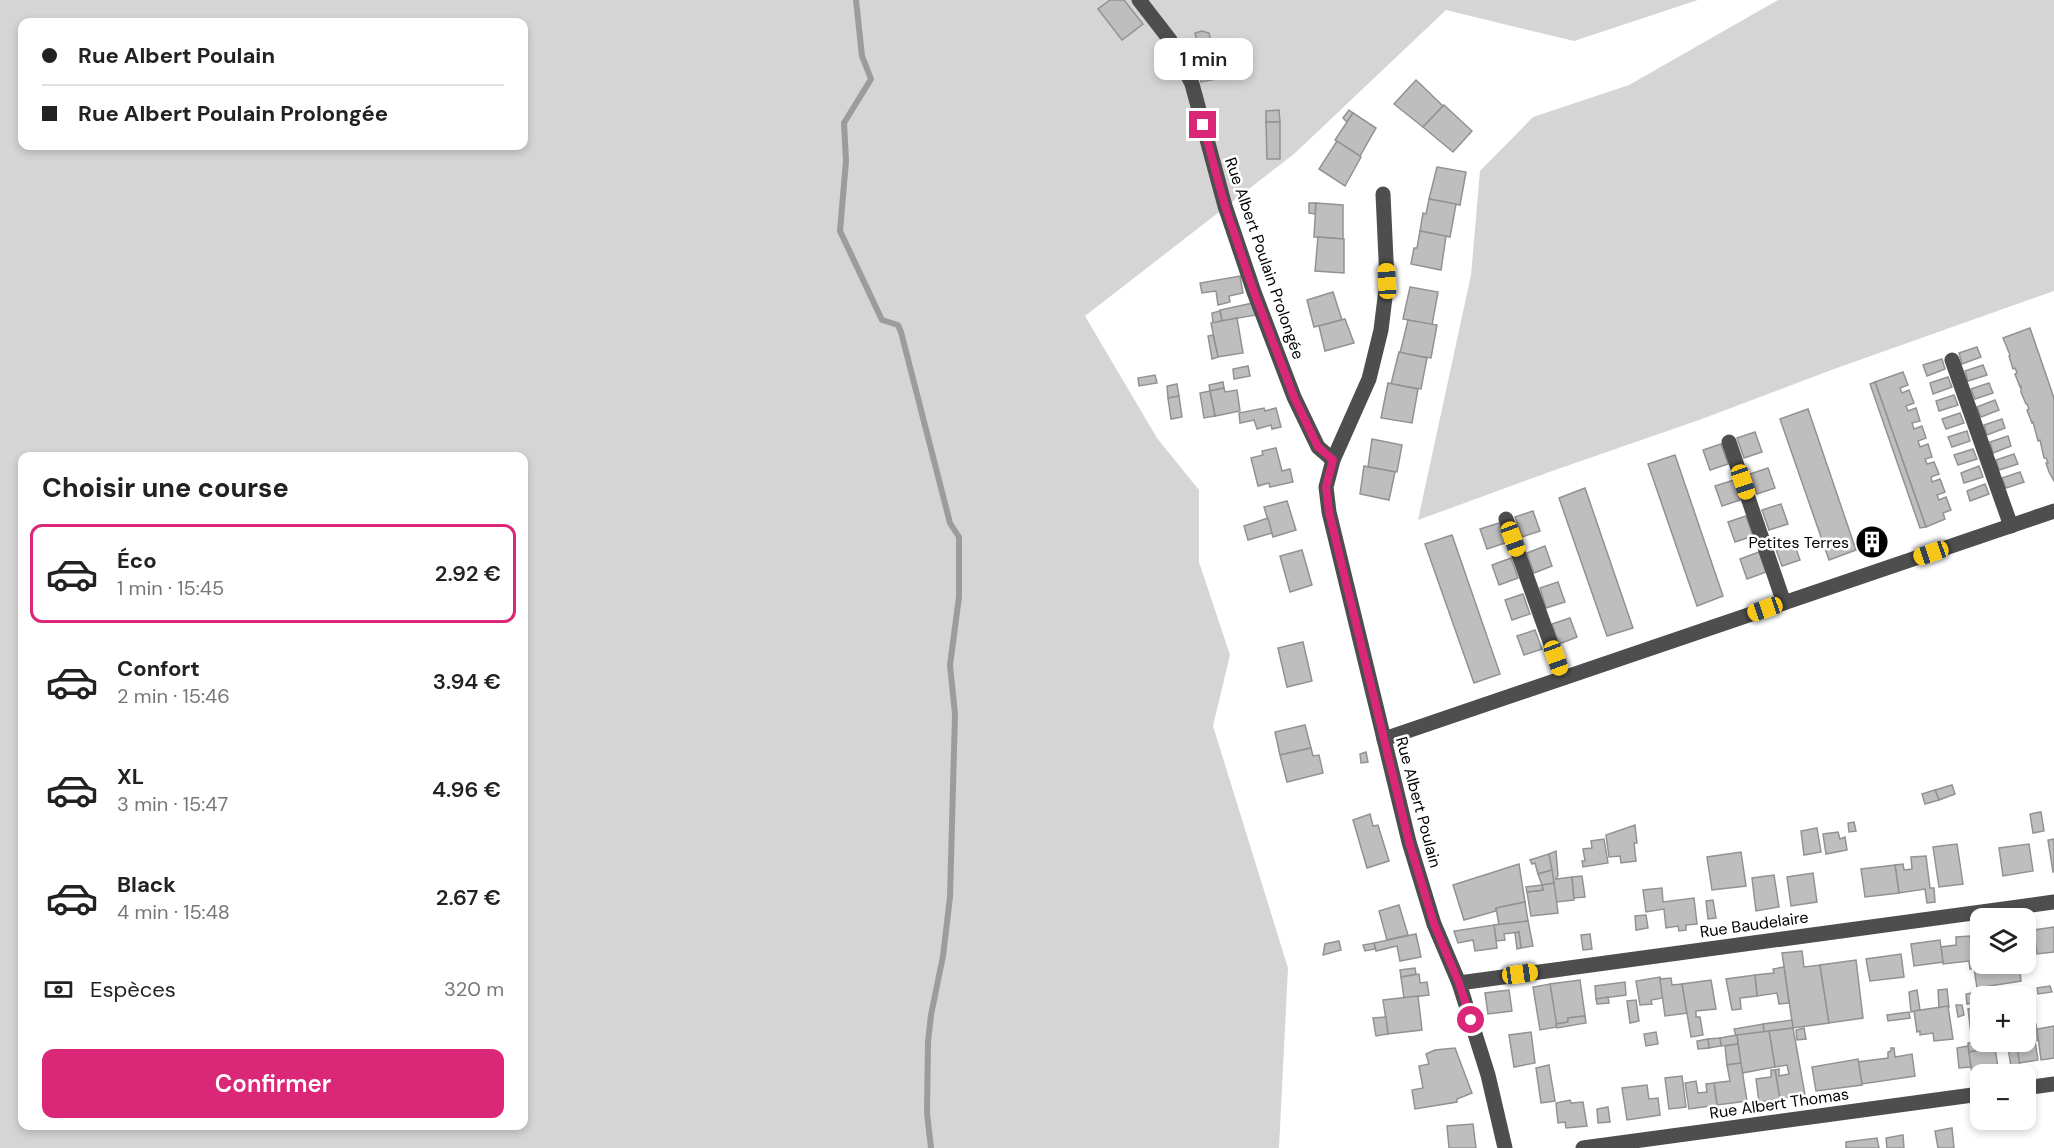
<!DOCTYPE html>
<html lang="fr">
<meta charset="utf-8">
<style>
:root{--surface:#fff;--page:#f6f6f6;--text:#222;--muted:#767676;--line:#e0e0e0;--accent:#db2777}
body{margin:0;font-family:"DM Sans",sans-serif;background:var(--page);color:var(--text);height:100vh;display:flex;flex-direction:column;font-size:22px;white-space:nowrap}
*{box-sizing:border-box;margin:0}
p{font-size:20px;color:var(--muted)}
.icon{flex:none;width:33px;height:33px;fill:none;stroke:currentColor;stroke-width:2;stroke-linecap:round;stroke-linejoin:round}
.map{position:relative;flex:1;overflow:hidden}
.drawer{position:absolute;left:18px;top:452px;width:510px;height:678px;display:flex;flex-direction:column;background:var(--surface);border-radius:12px;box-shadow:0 3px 9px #0003}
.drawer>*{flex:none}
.top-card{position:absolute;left:18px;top:18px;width:510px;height:132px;border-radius:12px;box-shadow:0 3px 9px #0003;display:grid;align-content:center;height:132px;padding:0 24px;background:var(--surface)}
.buttons{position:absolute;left:1970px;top:908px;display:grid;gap:12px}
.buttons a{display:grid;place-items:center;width:66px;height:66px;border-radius:12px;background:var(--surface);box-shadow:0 3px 9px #0003;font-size:30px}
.end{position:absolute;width:27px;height:27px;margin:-14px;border:8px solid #db2777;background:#fff;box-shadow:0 0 0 3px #fff}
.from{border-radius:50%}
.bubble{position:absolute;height:42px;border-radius:12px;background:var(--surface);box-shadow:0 3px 9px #0003;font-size:20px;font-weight:600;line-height:42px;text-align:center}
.car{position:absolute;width:18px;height:36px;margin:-18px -9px;border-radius:8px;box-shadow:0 0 4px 2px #0007;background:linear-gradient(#f5c518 24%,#345 0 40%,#f5c518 0 76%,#345 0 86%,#f5c518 0)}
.top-card b{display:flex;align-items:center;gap:21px;height:57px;font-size:22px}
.top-card b+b{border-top:2px solid var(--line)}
.top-card i{width:15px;height:15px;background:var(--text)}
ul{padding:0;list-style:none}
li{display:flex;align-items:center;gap:18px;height:99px;margin:0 12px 9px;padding:0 12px;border:3px solid transparent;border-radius:12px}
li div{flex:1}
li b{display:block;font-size:22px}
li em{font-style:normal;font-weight:600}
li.active{border-color:var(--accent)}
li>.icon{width:54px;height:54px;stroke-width:1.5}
h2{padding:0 24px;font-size:27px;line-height:72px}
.pay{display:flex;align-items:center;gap:15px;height:66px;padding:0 24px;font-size:22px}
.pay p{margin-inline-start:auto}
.action{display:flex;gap:12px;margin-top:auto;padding:12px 24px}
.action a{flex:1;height:69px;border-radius:12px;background:var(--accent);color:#fff;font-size:24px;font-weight:600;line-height:69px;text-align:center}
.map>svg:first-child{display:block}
.green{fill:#d5d5d5;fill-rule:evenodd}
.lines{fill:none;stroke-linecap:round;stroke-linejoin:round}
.stream{stroke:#9c9c9c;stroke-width:6}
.building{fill:#bebebe;stroke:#929292;stroke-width:1.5}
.minor{stroke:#4e4e4e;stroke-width:15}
.route{stroke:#db2777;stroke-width:8}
.labels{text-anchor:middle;stroke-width:5;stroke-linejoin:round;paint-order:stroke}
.street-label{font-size:16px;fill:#000;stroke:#fff}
.poi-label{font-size:16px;fill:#000;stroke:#fff;text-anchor:end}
</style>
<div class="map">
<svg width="2054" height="1148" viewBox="0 0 2054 1148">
<rect width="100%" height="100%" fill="#fff"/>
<g class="green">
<path d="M0 0H1698L1574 41 1446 10 1294 154 1085 316 1157 438 1199 490V562L1230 655 1213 726 1288 968 1279 1148H0ZM22 22H524V146H22ZM22 456H524V1125H22Z"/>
<polygon points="1778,0 2054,0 2054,291 1834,369 1699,420 1555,470 1418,520 1471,275 1480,171 1533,117 1629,85"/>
</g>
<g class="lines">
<polyline class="stream" points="856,0 862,56 871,79 844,123 846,161 840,231 882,320 898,325 901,332 950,523 959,537 959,597 950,665 955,714 950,897 943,956 931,1015 928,1042 927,1113 931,1148"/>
</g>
<g class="building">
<polygon points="1110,0 1124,0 1143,24 1122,40 1098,9"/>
<polygon points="1202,31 1209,33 1216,60 1197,63 1192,42 1197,41 1195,33"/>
<polygon points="1213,61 1217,79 1201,82 1197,63"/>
<polygon points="1416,80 1443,106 1423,127 1394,104"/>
<polygon points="1444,105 1472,131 1453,152 1423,127"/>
<polygon points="1279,110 1280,122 1266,122 1266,111"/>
<polygon points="1349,110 1353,113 1347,122 1343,118"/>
<polygon points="1353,113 1376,128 1360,156 1335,140"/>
<polygon points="1266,122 1280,122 1280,159 1267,159"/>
<polygon points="1337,141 1361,157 1345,186 1319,169"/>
<polygon points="1437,167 1466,172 1460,205 1429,199"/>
<polygon points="1429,199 1456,204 1450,237 1420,231 1423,213 1426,214"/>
<polygon points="1309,203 1316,203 1315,214 1309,213"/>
<polygon points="1316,203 1343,205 1343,239 1314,237"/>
<polygon points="1420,231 1446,236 1441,270 1411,264 1414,248 1417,248"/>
<polygon points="1318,237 1344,239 1344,273 1315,271"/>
<polygon points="1240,276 1243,293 1229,296 1230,302 1218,305 1216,291 1202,293 1200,283"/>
<polygon points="1410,287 1438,292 1432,325 1403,319"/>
<polygon points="1333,292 1342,320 1314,327 1307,300"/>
<polygon points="1253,303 1256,315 1222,321 1220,310"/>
<polygon points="1220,311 1222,321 1213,323 1212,313"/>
<polygon points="1237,318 1243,353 1218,357 1211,323"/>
<polygon points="1345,319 1354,343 1325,351 1319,326"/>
<polygon points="1408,320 1437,325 1431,358 1400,353"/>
<polygon points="2030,328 2054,398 2054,481 2049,472 2046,463 2048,463 2046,458 2044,458 2040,440 2038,441 2033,422 2032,423 2027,410 2029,409 2027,404 2026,404 2021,392 2021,386 2020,387 2015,374 2017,373 2015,368 2013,369 2009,356 2010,355 2003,338"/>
<polygon points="1213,335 1218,357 1212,359 1208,336"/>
<polygon points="1977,347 1981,357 1962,364 1959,353"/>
<polygon points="1399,352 1427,358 1421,389 1391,384"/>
<polygon points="1942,359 1945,369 1927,376 1923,365"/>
<polygon points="1983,365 1987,375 1968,381 1965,371"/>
<polygon points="1248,366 1250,376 1234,379 1233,369"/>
<polygon points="1903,372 1908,385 1900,388 1902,393 1909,390 1914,403 1906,406 1908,411 1916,408 1920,421 1912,423 1914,429 1922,426 1926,438 1918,441 1920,447 1928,444 1932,457 1925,459 1927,464 1934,462 1939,474 1931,477 1932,482 1940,479 1945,492 1937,495 1939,500 1946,497 1951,510 1943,513 1945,519 1926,527 1875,382"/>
<polygon points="1155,375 1157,383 1139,386 1138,378"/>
<polygon points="1948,377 1952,387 1933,394 1930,383"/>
<polygon points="1223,382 1224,388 1210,391 1209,385"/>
<polygon points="1875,382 1926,527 1920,528 1870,384"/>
<polygon points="1388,383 1418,389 1412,423 1381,418"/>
<polygon points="1989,383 1993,393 1975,399 1971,389"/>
<polygon points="1177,384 1179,396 1168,398 1167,386"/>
<polygon points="1224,388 1225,392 1237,390 1240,411 1215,416 1210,391"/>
<polygon points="1210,391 1215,416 1204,418 1200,393"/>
<polygon points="1954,395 1958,405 1939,411 1936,401"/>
<polygon points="1179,396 1182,417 1171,419 1168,398"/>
<polygon points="1995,400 1999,410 1981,417 1977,407"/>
<polygon points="1264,408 1265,411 1276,408 1281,427 1272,429 1271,425 1257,429 1254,420 1240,423 1239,413"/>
<polygon points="1808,409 1856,550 1829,560 1780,419"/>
<polygon points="1960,413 1964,423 1946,429 1942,419"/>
<polygon points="2002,419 2005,428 1987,435 1984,425"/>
<polygon points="1967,431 1970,441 1952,447 1948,437"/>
<polygon points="1755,432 1762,452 1744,458 1737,438"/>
<polygon points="2008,436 2011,446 1993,453 1990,442"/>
<polygon points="1372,439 1402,445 1397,472 1368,467"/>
<polygon points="1721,444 1728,464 1710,470 1703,450"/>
<polygon points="1276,448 1282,471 1290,469 1293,482 1270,487 1269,483 1258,486 1251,458 1263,455 1262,451"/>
<polygon points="1973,449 1977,459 1958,465 1954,455"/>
<polygon points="2014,454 2018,464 1999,470 1996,460"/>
<polygon points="1675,455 1723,596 1697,606 1648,464"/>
<polygon points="1364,466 1395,472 1389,500 1360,494"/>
<polygon points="1979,466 1983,477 1964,483 1961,473"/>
<polygon points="1768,468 1775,488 1757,494 1750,474"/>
<polygon points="2020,472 2024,482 2006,488 2002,478"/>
<polygon points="1734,480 1740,500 1722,506 1715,486"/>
<polygon points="1985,484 1989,494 1970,501 1967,491"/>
<polygon points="1585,488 1633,628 1607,636 1559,498"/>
<polygon points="1287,501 1296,530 1273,537 1264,507"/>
<polygon points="1781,504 1788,524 1769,530 1762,510"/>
<polygon points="1533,511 1540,531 1522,537 1515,517"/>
<polygon points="1746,516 1753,536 1735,542 1728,522"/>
<polygon points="1268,518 1272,533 1248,540 1244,526"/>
<polygon points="1499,523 1505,543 1487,549 1480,529"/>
<polygon points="1452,535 1500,674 1474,683 1425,544"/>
<polygon points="1876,537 1878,543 1867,546 1865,540"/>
<polygon points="1793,540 1800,560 1782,566 1775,547"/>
<polygon points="1545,546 1552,566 1534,573 1527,553"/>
<polygon points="1302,550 1312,585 1290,592 1280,556"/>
<polygon points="1759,552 1766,572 1747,579 1740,559"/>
<polygon points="1511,558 1518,578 1499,585 1492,565"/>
<polygon points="1558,582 1565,602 1546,608 1540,588"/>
<polygon points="1523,594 1530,614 1512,620 1505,600"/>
<polygon points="1570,618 1577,637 1559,644 1552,624"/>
<polygon points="1535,630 1542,649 1524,655 1517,636"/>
<polygon points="1303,642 1312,681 1287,687 1278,648"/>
<polygon points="1305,725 1311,748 1280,755 1275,732"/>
<polygon points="1311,748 1313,756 1319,755 1323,773 1287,782 1280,755"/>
<polygon points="1366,752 1368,762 1361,763 1360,754"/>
<polygon points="1952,785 1955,794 1939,800 1935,790"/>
<polygon points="1935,790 1939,800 1925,804 1922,794"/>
<polygon points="2041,812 2044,831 2033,833 2030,814"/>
<polygon points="1370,814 1373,826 1378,825 1389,861 1367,868 1353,820"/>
<polygon points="1854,822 1856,831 1849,832 1848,823"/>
<polygon points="1635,825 1637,843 1634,843 1636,861 1621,863 1620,856 1609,857 1606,835"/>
<polygon points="1817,828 1821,852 1804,855 1801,831"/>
<polygon points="1838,832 1840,839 1845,837 1847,850 1826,854 1823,834"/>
<polygon points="1604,839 1608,863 1583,867 1582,861 1585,861 1583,849 1592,848 1591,841"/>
<polygon points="2054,839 2054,871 2053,872 2048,840"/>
<polygon points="1957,844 1963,884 1939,887 1933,847"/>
<polygon points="2029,844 2033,871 2003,876 1999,848"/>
<polygon points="1556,851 1558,875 1556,879 1572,877 1574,900 1556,902 1549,854"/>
<polygon points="1741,852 1746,886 1712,890 1707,857"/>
<polygon points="1549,854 1552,870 1538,874 1535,863 1532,864 1530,860"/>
<polygon points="1926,856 1930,888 1934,888 1935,902 1927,903 1925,889 1899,893 1895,865 1903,864 1904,870 1912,869 1911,857"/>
<polygon points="1519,864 1525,902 1496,908 1496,911 1464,920 1453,885"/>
<polygon points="1895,865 1899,893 1865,897 1861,869"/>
<polygon points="1552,870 1554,883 1542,885 1538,874"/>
<polygon points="1813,873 1817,902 1791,906 1787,877"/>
<polygon points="1774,875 1779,907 1756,911 1752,878"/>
<polygon points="1582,876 1585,897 1574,898 1572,877"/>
<polygon points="1554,883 1558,913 1531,916 1527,892 1543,890 1542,885"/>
<polygon points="1542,885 1543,890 1527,892 1526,887"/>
<polygon points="1662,888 1663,902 1694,898 1697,924 1686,925 1686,930 1679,931 1678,926 1666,928 1664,909 1646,912 1643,890"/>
<polygon points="1713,900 1716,918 1708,919 1706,901"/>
<polygon points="1525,902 1528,921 1499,925 1496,908"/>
<polygon points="1399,905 1408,935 1387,940 1379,911"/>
<polygon points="1646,915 1648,928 1636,930 1635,916"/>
<polygon points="1528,921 1533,946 1521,948 1519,932 1504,934 1505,940 1496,941 1494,925"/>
<polygon points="1494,925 1497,948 1475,951 1473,940 1458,943 1454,931"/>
<polygon points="2054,927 2054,952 2037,954 2034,930"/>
<polygon points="1519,932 1521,948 1517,949 1515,933"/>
<polygon points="1416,934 1421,957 1400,961 1397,946 1376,951 1374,943"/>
<polygon points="1590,934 1592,949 1583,950 1581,935"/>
<polygon points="1970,936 1974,968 1970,969 1969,961 1943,964 1941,947 1956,945 1956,937"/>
<polygon points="1940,940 1943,962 1914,966 1911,944"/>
<polygon points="1339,941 1341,950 1323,955 1325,944"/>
<polygon points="1374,943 1375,949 1365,951 1363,945"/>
<polygon points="1980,947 1980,963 2019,963 2021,981 1977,988 1971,948"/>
<polygon points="1802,951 1804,967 1820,965 1829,1023 1793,1028 1782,953"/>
<polygon points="1901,954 1904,977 1870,981 1866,959"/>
<polygon points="1856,960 1863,1018 1829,1023 1820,965"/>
<polygon points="1784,967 1789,1003 1779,1004 1777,993 1757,996 1755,975 1774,973 1773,969"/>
<polygon points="1415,968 1416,974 1401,977 1400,970"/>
<polygon points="1419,974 1420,983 1427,982 1429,995 1404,998 1401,977"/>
<polygon points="1755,975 1757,996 1740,998 1741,1009 1732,1010 1726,979"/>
<polygon points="1660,977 1663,998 1651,1000 1652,1004 1640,1005 1636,981"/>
<polygon points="1671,978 1672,985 1682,984 1687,1013 1665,1016 1660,979"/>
<polygon points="1580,980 1585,1016 1568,1018 1568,1022 1556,1024 1550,984"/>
<polygon points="1711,980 1716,1009 1696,1011 1696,1017 1700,1017 1703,1035 1691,1037 1682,984"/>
<polygon points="1625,982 1626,995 1596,999 1595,986"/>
<polygon points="1550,984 1557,1027 1540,1030 1533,987"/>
<polygon points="2050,986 2052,992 2038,994 2037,988"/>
<polygon points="1947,989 1949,1007 1939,1008 1938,990"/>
<polygon points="1509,990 1512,1011 1488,1014 1485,993"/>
<polygon points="1917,990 1920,1010 1911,1012 1909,992"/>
<polygon points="1977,992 1978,1002 1967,1004 1966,994"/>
<polygon points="1418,996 1422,1030 1388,1034 1383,1000"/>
<polygon points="1608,997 1609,1003 1597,1004 1596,999"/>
<polygon points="1636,1000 1639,1021 1630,1023 1627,1001"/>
<polygon points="1956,1005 1962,1005 1964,1015 1958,1017"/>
<polygon points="1948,1006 1953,1039 1934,1041 1933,1033 1920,1035 1920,1031 1917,1032 1914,1011"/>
<polygon points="1980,1008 1980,1041 1995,1041 1995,1048 1969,1052 1968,1043 1972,1042 1968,1009"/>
<polygon points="1909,1012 1910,1018 1888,1021 1887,1015"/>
<polygon points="1585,1016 1586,1023 1557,1028 1556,1024 1568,1022 1568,1018"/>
<polygon points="1386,1017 1388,1034 1376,1036 1373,1018"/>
<polygon points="1792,1020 1793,1028 1764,1032 1763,1024"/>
<polygon points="1763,1024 1764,1032 1736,1036 1734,1029"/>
<polygon points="2036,1024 2038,1040 2035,1041 2038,1060 2019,1063 2016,1041 2025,1041 2025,1036 2028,1035 2027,1025"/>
<polygon points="2054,1026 2054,1058 2041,1060 2037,1029"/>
<polygon points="1793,1028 1805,1095 1780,1099 1775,1070 1779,1069 1779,1076 1789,1074 1787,1065 1775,1067 1769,1031"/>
<polygon points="1804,1028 1806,1039 1797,1040 1796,1030"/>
<polygon points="1769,1031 1775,1067 1742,1073 1737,1035"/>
<polygon points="1531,1032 1535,1063 1514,1067 1509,1035"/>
<polygon points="1656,1032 1658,1044 1646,1046 1644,1034"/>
<polygon points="1737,1035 1738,1044 1721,1046 1720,1038"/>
<polygon points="1720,1038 1721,1046 1709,1048 1708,1039"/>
<polygon points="1708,1039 1709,1048 1698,1049 1697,1041"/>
<polygon points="2007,1041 2016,1041 2020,1066 2011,1067"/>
<polygon points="1738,1044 1741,1063 1727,1065 1725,1046"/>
<polygon points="1968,1046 1971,1067 1959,1068 1957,1048"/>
<polygon points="1455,1048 1472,1093 1457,1099 1457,1102 1415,1109 1412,1090 1423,1088 1419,1066 1429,1064 1426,1054 1435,1050"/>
<polygon points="1891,1048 1894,1048 1895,1057 1912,1054 1915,1076 1862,1084 1858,1062 1888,1058 1888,1052 1891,1051"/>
<polygon points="1995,1048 1999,1074 1980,1074 1980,1080 1973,1081 1969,1052"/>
<polygon points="1858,1059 1862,1085 1816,1091 1812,1067"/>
<polygon points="1741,1063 1747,1101 1717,1105 1714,1083 1730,1081 1727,1065"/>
<polygon points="1549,1065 1555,1101 1541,1103 1536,1068"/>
<polygon points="1771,1070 1775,1070 1780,1099 1759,1102 1756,1079 1771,1077"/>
<polygon points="1682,1076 1686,1107 1669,1109 1665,1078"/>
<polygon points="1696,1081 1698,1093 1707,1092 1706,1084 1714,1083 1717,1105 1689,1109 1685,1083"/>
<polygon points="1647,1085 1649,1099 1658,1098 1660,1115 1627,1120 1622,1088"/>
<polygon points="1570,1100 1571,1103 1583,1102 1587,1126 1566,1128 1565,1122 1558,1123 1556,1103"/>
<polygon points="1608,1107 1610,1122 1598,1123 1597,1109"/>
<polygon points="1473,1124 1476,1148 1449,1148 1447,1126"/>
<polygon points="1952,1128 1954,1148 1938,1148 1935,1131"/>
<polygon points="1903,1135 1904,1148 1887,1148 1886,1138"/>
<polygon points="1877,1138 1879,1148 1846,1148 1846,1142"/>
</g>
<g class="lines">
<g class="minor">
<polyline points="1139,0 1170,40 1192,84 1225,206 1254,292 1294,397 1318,447 1333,460"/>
<polyline points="1383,194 1387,281 1381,330 1369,379 1333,460 1326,487 1329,512 1409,842 1434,924 1459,983 1488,1075 1505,1148"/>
<polyline points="1952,360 2011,526"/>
<polyline points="1729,442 1784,603"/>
<polyline points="1506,519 1563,678"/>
<polyline points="1384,739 2054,511"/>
<polyline points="1459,983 2054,902"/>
<polyline points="2025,1088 2054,1084"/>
<polyline points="1583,1148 1980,1094"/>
</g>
</g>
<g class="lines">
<polyline class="route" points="1203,125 1225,206 1254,292 1294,397 1318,447 1333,460 1326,487 1329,512 1409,842 1434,924 1459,983 1471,1020"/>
</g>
<defs>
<symbol id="building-disc" viewBox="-11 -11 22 22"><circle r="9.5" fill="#000" stroke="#fff"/><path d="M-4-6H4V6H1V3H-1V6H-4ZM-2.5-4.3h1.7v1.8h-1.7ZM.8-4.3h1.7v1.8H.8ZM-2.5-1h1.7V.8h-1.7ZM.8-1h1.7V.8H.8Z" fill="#fff"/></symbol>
</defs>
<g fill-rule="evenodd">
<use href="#building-disc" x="1853" y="523" width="38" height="38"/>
</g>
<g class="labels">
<g class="street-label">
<text transform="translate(1265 258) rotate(71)" y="6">Rue Albert Poulain Prolongée</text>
<text transform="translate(1419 802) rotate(75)" y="6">Rue Albert Poulain</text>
<text transform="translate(1754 924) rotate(-8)" y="6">Rue Baudelaire</text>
<text transform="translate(1779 1103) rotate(-8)" y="6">Rue Albert Thomas</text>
</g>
<g class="poi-label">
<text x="1849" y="548">Petites Terres</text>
</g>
</g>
</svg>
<div class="buttons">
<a><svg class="icon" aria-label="layers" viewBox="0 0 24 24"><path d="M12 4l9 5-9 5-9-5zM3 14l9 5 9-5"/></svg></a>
<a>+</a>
<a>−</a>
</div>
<i class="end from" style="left:1471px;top:1020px"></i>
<i class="end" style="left:1203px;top:125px"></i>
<div class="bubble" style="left:1154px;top:38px;width:99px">1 min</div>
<i class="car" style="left:1387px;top:281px;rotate:357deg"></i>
<i class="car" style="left:1743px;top:482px;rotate:161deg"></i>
<i class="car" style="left:1513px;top:539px;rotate:160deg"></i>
<i class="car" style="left:1931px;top:553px;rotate:251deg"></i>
<i class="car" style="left:1765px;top:609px;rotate:251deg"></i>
<i class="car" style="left:1556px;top:658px;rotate:160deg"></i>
<i class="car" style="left:1520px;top:974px;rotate:82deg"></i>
<div class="top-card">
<b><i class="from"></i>Rue Albert Poulain</b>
<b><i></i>Rue Albert Poulain Prolongée</b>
</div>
<section class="drawer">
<h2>Choisir une course</h2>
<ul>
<li class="active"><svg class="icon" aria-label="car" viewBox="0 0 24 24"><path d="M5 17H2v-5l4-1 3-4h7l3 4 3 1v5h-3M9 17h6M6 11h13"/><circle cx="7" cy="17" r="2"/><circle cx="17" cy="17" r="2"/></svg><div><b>Éco</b><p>1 min · 15:45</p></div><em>2.92 €</em></li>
<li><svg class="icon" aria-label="car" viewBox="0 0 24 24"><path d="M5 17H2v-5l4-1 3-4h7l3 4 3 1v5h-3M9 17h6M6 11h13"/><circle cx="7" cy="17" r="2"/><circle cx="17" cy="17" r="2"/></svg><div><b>Confort</b><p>2 min · 15:46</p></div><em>3.94 €</em></li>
<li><svg class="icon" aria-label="car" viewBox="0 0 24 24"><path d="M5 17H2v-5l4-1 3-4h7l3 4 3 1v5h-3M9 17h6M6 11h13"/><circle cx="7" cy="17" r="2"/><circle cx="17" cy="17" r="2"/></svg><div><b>XL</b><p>3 min · 15:47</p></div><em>4.96 €</em></li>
<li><svg class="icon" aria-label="car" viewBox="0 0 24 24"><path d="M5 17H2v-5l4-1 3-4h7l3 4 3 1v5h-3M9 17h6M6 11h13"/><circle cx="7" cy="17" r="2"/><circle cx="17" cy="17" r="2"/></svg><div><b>Black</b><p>4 min · 15:48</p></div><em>2.67 €</em></li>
</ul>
<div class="pay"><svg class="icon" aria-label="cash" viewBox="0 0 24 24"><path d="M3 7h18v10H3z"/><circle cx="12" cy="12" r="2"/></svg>Espèces<p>320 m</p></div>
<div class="action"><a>Confirmer</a></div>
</section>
</div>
